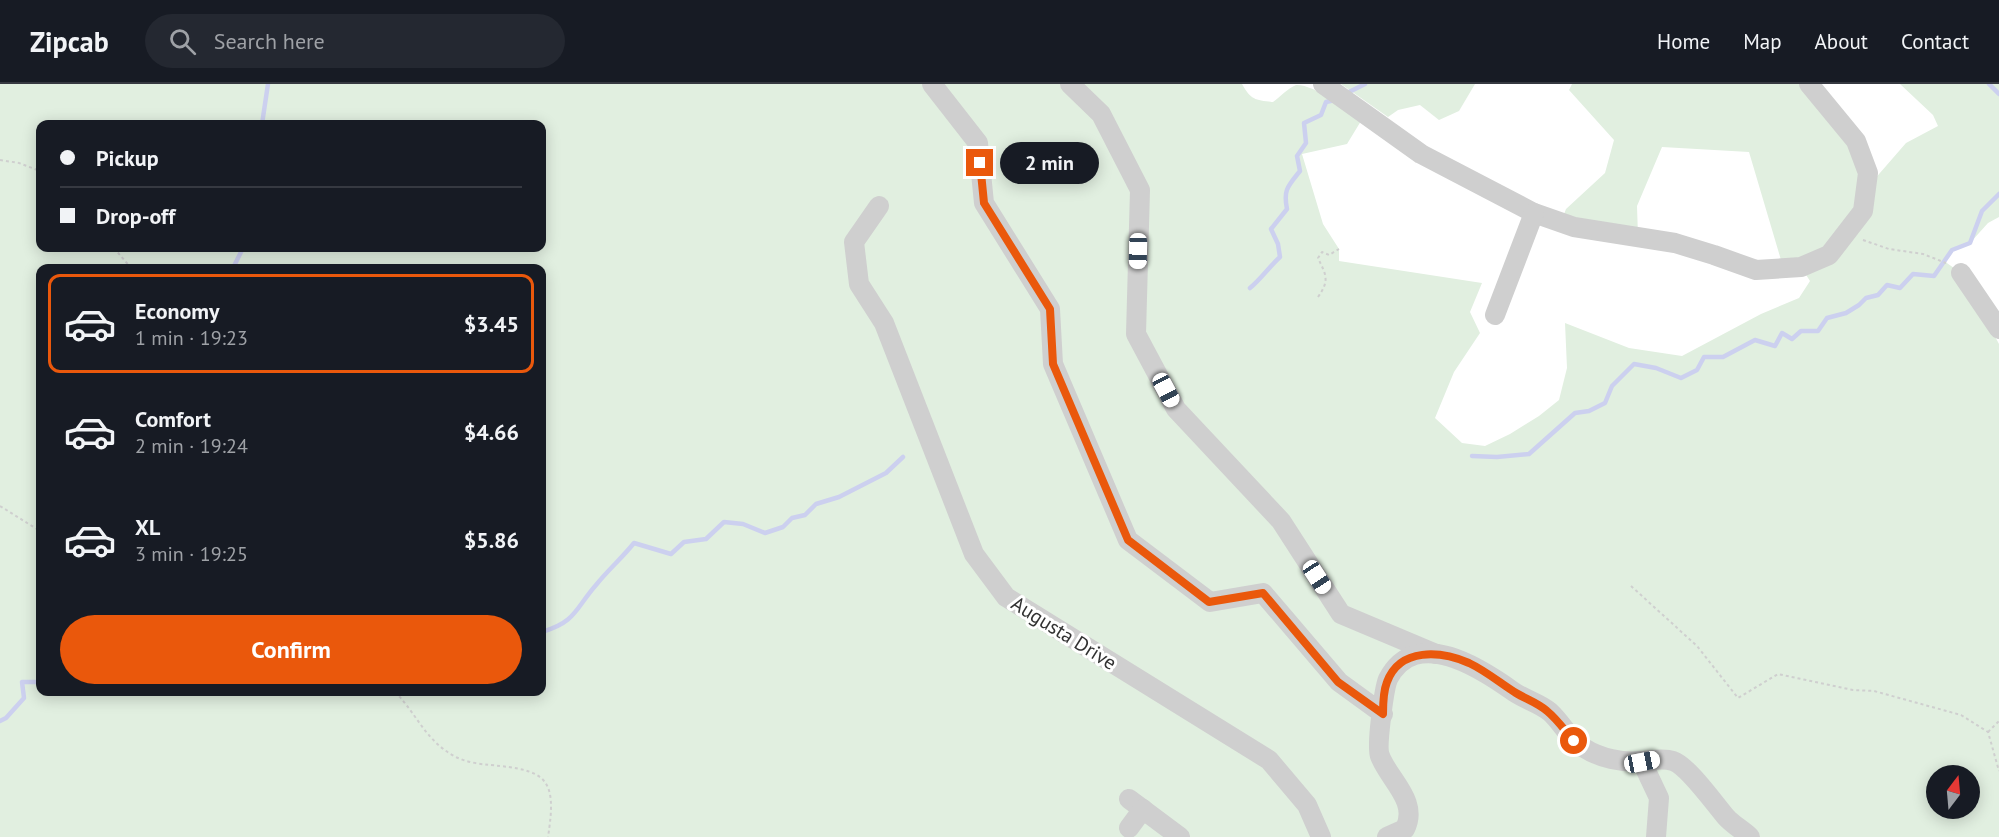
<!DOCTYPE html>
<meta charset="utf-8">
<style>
:root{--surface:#171b24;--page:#242831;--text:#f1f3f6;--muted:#9ea1a6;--line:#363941;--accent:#ea580c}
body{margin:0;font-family:"PT Sans",sans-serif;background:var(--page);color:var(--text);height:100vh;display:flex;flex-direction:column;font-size:22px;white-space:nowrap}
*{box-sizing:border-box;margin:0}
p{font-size:20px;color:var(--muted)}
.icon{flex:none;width:33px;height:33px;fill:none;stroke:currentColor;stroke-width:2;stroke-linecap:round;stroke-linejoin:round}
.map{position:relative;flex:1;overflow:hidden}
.drawer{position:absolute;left:36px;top:180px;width:510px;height:432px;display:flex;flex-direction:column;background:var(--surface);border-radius:12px;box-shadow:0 3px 15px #0003}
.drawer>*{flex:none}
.top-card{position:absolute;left:36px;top:36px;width:510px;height:132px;border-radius:12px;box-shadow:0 3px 15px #0003;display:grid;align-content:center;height:132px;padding:0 24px;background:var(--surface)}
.needle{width:39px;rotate:16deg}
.buttons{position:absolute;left:1926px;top:681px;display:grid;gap:12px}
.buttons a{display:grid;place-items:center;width:54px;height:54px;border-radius:50%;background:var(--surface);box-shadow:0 3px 15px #0003;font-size:30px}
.end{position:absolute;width:27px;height:27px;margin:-14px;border:8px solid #ea580c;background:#fff;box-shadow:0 0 0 3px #fff}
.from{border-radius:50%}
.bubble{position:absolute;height:42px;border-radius:21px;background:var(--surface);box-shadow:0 3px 15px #0003;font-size:20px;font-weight:600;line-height:42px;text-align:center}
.car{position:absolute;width:18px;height:36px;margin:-18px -9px;border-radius:8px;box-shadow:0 0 4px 2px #0007;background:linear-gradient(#fff 24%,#345 0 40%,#fff 0 76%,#345 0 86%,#fff 0)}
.top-card b{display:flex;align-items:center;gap:21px;height:57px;font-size:22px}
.top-card b+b{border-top:2px solid var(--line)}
.top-card i{width:15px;height:15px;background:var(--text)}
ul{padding:10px 0 0;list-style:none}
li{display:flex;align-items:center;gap:18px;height:99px;margin:0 12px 9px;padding:0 12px;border:3px solid transparent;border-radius:12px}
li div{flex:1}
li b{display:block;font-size:22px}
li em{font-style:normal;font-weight:600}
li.selected{border-color:var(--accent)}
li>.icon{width:54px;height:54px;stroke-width:1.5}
.primary-button{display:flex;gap:12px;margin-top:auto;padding:12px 24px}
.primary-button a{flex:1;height:69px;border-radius:36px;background:var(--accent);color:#fff;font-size:24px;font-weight:600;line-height:69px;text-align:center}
header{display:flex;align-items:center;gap:36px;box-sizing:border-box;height:84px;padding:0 30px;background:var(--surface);border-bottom:2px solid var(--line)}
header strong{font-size:28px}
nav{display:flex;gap:33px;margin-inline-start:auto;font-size:21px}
.search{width:420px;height:54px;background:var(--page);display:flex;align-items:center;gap:15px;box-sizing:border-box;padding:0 21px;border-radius:33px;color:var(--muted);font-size:22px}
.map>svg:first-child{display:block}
.green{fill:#e1efe0;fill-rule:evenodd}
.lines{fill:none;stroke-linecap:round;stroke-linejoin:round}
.stream{stroke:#ccd0ef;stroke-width:4.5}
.path{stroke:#cfcfcf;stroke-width:2;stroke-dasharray:3 3;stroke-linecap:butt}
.minor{stroke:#cfcfcf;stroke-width:20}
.route{stroke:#ea580c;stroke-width:8}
.labels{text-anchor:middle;stroke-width:6;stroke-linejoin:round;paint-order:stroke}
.street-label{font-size:20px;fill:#323232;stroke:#fff}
</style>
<header>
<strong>Zipcab</strong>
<div class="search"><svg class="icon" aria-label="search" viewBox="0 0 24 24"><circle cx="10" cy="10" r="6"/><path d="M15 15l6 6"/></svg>Search here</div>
<nav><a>Home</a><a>Map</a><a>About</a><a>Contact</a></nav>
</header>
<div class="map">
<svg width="1999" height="753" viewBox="0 0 1999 753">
<rect width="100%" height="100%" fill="#fff"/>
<g class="green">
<path d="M0 0H1242C1251 16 1255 16 1273 18 1280 13 1288 4 1296 1 1314 0 1347 26 1361 37L1347 60 1302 70 1323 140 1339 165V177L1482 199 1470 228 1480 249 1454 288 1435 334 1462 359 1485 362 1510 350 1539 332 1559 316 1567 284 1565 239 1629 264 1682 272 1761 230 1799 214 1810 197 1801 183 1781 176 1749 68 1662 63 1637 122 1638 152 1561 138 1566 125 1605 89 1614 56 1569 6 1572 0H1807L1837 34 1866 105 1906 59 1938 42 1933 31 1900 0H1999V133L1988 139 1970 159 1952 166 1944 177 1961 189 1999 260V753H0ZM40 40H542V164H40ZM40 184H542V608H40ZM1936 692H1970V724H1936Z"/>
<polygon points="1341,0 1475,0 1459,27 1439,36 1420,21 1398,26 1388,33"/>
</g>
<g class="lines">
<g class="stream">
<polyline points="1989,0 1999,10"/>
<polyline points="1345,10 1365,0"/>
<polyline points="262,40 268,0"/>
<polyline points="233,184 243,164"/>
<path d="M1250 204C1261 195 1269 183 1280 173L1278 160 1271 145 1287 125C1283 106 1288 102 1300 87L1297 72 1306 59 1304 39 1321 31 1326 18 1335 16"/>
<polyline points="1472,372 1497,373 1529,370 1575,329 1589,327 1605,319 1612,302 1634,280 1656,284 1681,294 1697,286 1704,273 1723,273 1755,256 1775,262 1782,249 1792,255 1801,247 1818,247 1827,234 1846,229 1859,221 1866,214 1878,211 1887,201 1900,204 1913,190 1934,192 1952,166 1970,159 1982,127 1999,110"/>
<path d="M542 548C576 538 575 525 596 501 608 486 622 474 634 459L671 470 684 458 706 455 724 438 743 440 765 449 783 443 792 434 805 431 816 420 839 413 886 389 903 373"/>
<polyline points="0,637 6,634 24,614 22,598 40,598"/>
</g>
<g class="path">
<polyline points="0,76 19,79 40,87"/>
<polyline points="1863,156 1889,165 1923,170 1946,179"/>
<polyline points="114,164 131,184"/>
<path d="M1318 213C1330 196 1326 191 1318 174L1322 168 1329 171 1339 165"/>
<polyline points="0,422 40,447"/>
<polyline points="1631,502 1697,562 1738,614 1778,590 1853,606 1874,607 1961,631 1988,648 1999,687"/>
<path d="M395 608C417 630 425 656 454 672 465 678 479 680 490 681 548 686 557 695 548 753"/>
<polyline points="1988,648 1999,637"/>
</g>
<g class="minor">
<polyline points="932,0 978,59 984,119 1050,225 1053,280 1128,456 1210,518 1263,509 1339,598 1383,630"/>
<polyline points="1070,0 1101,30 1140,106 1136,250 1176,325 1281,437 1341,530 1436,570"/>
<polyline points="1323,0 1421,70 1534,129 1574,143 1675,159 1714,171 1756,186 1801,183 1829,171 1863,127 1868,89 1856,57 1809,0"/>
<polyline points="879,122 854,158 859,200 884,239 974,470 1006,513 1269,676 1307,721 1321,753"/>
<polyline points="1961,189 1999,245"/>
<polyline points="1495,231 1534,129"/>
<polyline points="1642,678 1659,714 1656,753"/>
<polyline points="1129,715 1180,753"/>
<polyline points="1129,744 1143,725"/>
<path d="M1387 753 1405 745C1419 717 1389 696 1380 672 1376 663 1384 605 1388 595 1416 541 1482 585 1514 608 1526 616 1539 619 1550 628 1563 640 1569 655 1584 664 1600 674 1622 679 1641 677 1652 677 1662 673 1673 677 1688 682 1714 719 1726 733 1733 741 1743 746 1750 753"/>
</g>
</g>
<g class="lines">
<path class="route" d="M980 79 984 119 1050 225 1053 280 1128 456 1209 518 1263 509 1338 598 1383 630C1383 620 1383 608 1387 598 1400 563 1441 567 1469 579 1486 587 1500 599 1516 609 1526 615 1538 619 1547 627 1558 636 1565 647 1574 657"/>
</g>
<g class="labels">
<g class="street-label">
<text transform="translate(1064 549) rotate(32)" y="7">Augusta Drive</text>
</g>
</g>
</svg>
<div class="buttons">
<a><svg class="needle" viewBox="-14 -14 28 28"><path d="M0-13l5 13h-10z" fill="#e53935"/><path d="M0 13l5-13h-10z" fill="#9ea1a6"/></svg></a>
</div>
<i class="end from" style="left:1574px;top:657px"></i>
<i class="end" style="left:980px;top:79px"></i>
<div class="bubble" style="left:1000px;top:58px;width:99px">2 min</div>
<i class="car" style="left:1138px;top:167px;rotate:181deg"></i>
<i class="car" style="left:1166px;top:306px;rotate:152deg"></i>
<i class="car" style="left:1317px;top:493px;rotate:147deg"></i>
<i class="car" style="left:1642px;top:678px;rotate:79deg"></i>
<div class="top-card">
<b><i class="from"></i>Pickup</b>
<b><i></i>Drop-off</b>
</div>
<section class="drawer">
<ul>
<li class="selected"><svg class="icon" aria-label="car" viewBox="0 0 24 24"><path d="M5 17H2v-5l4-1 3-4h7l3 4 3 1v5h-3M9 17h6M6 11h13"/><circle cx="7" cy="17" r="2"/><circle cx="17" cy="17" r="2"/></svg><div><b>Economy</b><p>1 min · 19:23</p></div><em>$3.45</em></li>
<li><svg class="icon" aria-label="car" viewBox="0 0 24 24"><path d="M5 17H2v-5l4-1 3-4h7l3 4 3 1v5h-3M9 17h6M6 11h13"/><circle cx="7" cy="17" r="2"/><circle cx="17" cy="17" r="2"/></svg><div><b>Comfort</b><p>2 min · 19:24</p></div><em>$4.66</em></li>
<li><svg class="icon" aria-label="car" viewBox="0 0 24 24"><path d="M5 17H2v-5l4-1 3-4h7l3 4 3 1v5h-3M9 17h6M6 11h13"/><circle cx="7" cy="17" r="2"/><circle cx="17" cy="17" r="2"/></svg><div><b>XL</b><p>3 min · 19:25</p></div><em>$5.86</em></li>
</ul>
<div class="primary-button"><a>Confirm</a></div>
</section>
</div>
